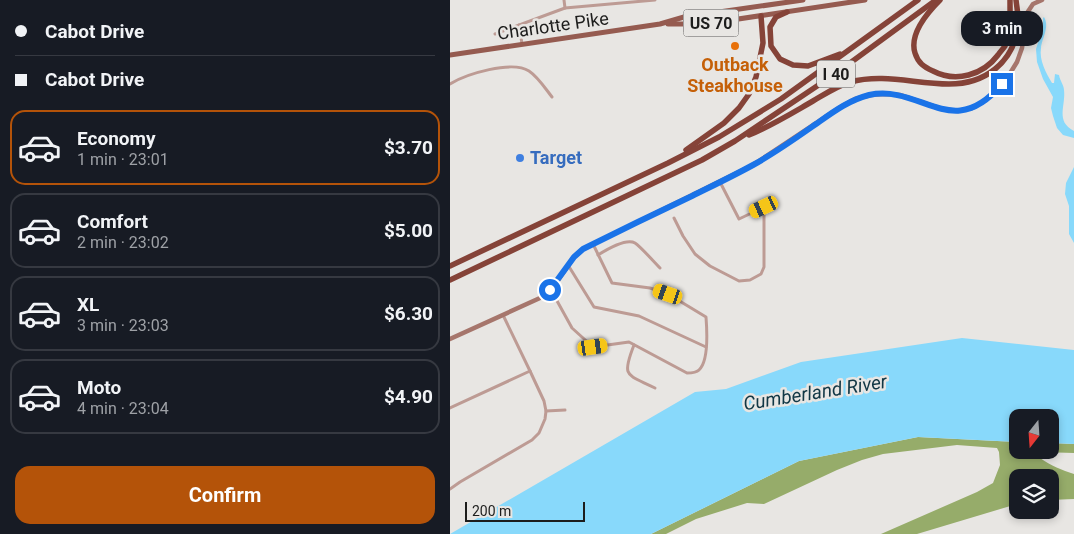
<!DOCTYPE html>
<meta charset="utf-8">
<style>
:root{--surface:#171b24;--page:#242831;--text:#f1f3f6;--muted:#9ea1a6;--line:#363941;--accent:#b45309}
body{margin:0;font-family:Roboto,sans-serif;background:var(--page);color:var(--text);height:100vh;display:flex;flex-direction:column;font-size:19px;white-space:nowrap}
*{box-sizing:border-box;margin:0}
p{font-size:16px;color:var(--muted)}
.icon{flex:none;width:28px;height:28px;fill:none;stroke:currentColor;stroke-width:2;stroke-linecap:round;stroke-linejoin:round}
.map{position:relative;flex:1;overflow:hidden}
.side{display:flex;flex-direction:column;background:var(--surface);width:450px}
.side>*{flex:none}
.top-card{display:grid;align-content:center;height:110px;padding:0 15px;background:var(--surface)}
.needle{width:32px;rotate:197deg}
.buttons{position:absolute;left:559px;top:409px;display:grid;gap:10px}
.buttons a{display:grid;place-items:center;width:50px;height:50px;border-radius:10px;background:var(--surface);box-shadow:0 2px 8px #0003;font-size:25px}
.scale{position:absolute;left:15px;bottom:12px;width:120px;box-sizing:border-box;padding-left:5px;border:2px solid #1d1d1c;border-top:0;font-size:14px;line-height:18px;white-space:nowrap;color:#1d1d1c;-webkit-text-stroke:4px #e8e6e3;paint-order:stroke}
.end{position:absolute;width:22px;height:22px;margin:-11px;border:6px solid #1a73e8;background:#fff;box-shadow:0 0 0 2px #fff}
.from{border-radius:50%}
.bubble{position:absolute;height:35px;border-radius:15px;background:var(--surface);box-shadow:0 2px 8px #0003;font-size:16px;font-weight:700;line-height:35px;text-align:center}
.car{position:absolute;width:15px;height:30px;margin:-15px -8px;border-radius:6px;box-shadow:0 0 4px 1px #0007;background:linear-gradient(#f5c518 24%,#345 0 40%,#f5c518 0 76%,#345 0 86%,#f5c518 0)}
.top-card b{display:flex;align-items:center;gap:18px;height:48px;font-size:19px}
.top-card b+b{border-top:1px solid var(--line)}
.top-card i{width:12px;height:12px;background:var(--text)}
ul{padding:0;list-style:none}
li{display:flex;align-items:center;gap:15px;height:75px;margin:0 10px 8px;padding:0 5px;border:2px solid var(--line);border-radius:15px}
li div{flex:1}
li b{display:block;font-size:19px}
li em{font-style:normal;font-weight:700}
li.current{border-color:var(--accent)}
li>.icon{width:45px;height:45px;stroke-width:1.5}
.primary-button{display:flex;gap:10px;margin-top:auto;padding:10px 15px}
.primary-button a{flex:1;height:58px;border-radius:15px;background:var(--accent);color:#fff;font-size:20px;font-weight:700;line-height:58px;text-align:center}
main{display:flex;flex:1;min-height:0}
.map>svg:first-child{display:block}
.forest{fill:#96ac6a}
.water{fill:#88d9fb}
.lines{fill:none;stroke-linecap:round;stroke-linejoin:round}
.street{stroke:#bd9b94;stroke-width:3}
.secondary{stroke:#a6766c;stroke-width:4.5}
.primary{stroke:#955b50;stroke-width:5}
.highway{stroke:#854338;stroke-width:5.5}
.route{stroke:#1a73e8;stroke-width:6}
.food-dot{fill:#e8710a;stroke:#e8e6e3;stroke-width:2}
.shop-dot{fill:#3f7fe0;stroke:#e8e6e3;stroke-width:2}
.labels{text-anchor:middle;stroke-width:5;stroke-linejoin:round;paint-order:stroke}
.shield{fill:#e8e6e3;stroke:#5a5958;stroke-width:1}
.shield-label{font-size:16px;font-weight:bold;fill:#1d1d1c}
.street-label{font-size:18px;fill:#1d1d1c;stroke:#e8e6e3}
.food-label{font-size:18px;font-weight:bold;fill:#c56008;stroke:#e8e6e3}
.shop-label{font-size:18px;font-weight:bold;fill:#366cbe;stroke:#e8e6e3;text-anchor:start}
.water-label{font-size:19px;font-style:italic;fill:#113745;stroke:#e8e6e3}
</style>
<main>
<section class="side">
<div class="top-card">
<b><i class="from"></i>Cabot Drive</b>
<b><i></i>Cabot Drive</b>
</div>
<ul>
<li class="current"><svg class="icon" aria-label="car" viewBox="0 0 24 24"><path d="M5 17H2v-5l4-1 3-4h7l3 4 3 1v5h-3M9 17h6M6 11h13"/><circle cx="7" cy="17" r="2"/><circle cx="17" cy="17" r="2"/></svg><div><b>Economy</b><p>1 min · 23:01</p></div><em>$3.70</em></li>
<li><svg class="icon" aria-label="car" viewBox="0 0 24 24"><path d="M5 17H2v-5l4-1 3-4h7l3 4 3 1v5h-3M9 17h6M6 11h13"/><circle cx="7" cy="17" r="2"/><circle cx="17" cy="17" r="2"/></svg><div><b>Comfort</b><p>2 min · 23:02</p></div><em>$5.00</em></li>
<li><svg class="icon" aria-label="car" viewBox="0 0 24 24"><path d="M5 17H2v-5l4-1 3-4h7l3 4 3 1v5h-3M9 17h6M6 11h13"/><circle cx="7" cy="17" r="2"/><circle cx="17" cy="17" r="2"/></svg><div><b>XL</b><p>3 min · 23:03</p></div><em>$6.30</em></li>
<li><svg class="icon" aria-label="car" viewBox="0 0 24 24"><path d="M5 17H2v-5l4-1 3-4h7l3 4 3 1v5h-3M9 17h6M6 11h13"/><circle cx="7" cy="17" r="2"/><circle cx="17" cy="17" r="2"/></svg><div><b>Moto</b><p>4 min · 23:04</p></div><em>$4.90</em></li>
</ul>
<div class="primary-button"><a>Confirm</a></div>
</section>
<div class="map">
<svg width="624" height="534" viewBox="0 0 624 534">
<rect width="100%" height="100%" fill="#e8e6e3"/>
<path class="forest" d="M468 437 567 442 568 450H600V443L624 444V453L591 452 589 454 590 458C601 466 612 470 624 474V499L600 500V478H568L567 504 467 534H431L527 492 543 483 550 465 549 452 547 448 507 445 433 454 412 460 387 470 314 504 297 503 246 519 216 534H201L349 461Z"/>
<g class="water">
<path d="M594 17C600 27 592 38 591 48 589 60 596 73 602 83H604L605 74 609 75C610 81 614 85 614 90 616 106 605 121 624 131V138L613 135 607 128 603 116 601 108 603 97 593 79 587 62 586 49 593 27V18Z"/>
<polygon points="624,167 624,243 619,234 619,206 615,194 616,183"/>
<polygon points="512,338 624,350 624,444 600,443 600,418 568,418 567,442 468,437 349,461 201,534 0,534 245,392 276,389 351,362"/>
</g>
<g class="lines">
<g class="street">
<polyline points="114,0 115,8"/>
<polyline points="69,25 72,44"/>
<polyline points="45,34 115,8 205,0"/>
<path d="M0 84C16 74 62 60 79 71 88 77 95 88 102 97"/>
<polyline points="224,218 233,236 245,254 260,266 289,281 300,280 311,274 314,267 314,207 289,219 270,182"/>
<path d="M148 255C156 250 176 238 185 243 191 247 204 262 210 268"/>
<polyline points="118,265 144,307 189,316 256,347"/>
<path d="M101 290 122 328 143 347 179 342 237 373C242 373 246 373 249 370 259 361 257 330 256 317L218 294 200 288 162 283 143 244"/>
<path d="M184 345C171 378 177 374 205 388"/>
<polyline points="0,408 80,371"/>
<polyline points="96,411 115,410"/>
<polyline points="0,489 10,482 82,440 89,433 95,419 96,411 94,401 80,371 53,315"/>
</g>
<polyline class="secondary" points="0,339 90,298 102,289 124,257 133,249 303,165 389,108 405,99 421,95 433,94 450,95 492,109 508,111 522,108 533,102 544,93 559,75 567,62 572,48 577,13 583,4 592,0"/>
<g class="primary">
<polyline points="218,24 255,24 415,0"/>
<polyline points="0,55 210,24 234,17 353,0"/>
</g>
<g class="highway">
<path d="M490 0C478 12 459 34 465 53 468 63 474 67 483 71 506 83 533 75 548 55 550 52 553 49 555 46 561 32 560 15 560 0"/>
<polyline points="337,12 326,17 320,27 321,46 330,59 343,65 358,66 390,54"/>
<path d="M299 135C321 126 342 113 363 101 375 94 387 86 400 82 434 73 465 84 499 84 535 84 563 63 568 27 569 18 567 9 566 0"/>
<polyline points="236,150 274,123 289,108 299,94 306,77 313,43 311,16"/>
<polyline points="0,266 218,163 269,137 331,99 468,0"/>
<polyline points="0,280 252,160 285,141 385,74 486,0"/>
</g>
</g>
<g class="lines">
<path class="route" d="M100 290 124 257 133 249C169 231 206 213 242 196 262 186 283 176 303 165 325 153 346 138 366 124 383 112 399 100 419 95 472 84 502 143 552 84"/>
</g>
<circle class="food-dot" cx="285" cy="46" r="5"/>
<circle class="shop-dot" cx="70" cy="158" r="5"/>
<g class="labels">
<g class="shield">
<rect x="233.5" y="9.5" width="55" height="27" rx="4"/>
<rect x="367" y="60.5" width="38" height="27" rx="4"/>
</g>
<g class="shield-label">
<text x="261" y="29">US 70</text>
<text x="386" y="80">I 40</text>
</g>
<g class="street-label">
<text transform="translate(103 26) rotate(-8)" y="6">Charlotte Pike</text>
</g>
<g class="food-label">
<text x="285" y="71">Outback<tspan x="285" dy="21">Steakhouse</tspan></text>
</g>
<g class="shop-label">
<text x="80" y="164">Target</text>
</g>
<g class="water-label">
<text transform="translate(365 392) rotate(-9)" y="7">Cumberland River</text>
</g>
</g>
</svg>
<div class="buttons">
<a><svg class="needle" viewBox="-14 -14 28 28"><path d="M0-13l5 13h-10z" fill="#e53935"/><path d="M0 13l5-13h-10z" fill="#9ea1a6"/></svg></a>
<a><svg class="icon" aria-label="layers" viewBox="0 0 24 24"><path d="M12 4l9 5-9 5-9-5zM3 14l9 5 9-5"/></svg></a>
</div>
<div class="scale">200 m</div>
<i class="end from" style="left:100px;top:290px"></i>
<i class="end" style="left:552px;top:84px"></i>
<div class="bubble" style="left:511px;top:11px;width:82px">3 min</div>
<i class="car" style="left:314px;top:207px;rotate:245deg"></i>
<i class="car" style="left:218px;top:294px;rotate:289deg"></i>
<i class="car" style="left:143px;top:347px;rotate:82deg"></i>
</div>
</main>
